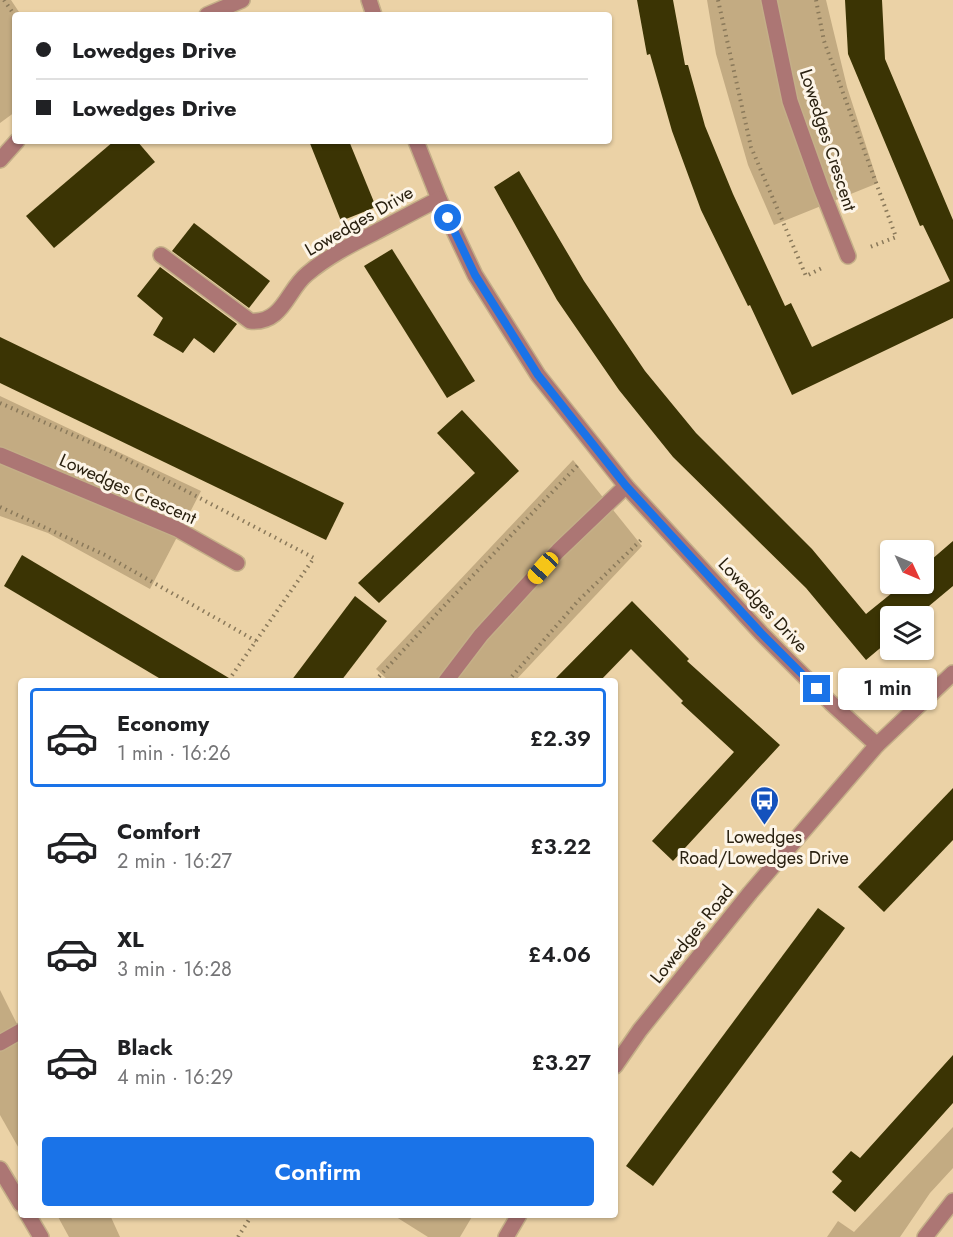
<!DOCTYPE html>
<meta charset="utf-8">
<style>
:root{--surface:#fff;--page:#f2f2f2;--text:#202124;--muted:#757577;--line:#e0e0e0;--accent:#1a73e8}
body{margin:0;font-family:Jost,sans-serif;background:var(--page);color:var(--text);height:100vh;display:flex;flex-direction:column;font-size:22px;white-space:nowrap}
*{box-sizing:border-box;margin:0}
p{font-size:20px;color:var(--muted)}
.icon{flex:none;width:33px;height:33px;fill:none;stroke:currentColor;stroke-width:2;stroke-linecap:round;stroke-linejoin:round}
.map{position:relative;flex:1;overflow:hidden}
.sheet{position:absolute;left:18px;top:678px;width:600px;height:540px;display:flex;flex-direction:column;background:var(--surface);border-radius:6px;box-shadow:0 2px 4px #0004}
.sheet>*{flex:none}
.guide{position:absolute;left:12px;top:12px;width:600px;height:132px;border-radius:6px;box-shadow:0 2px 4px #0004;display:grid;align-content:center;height:132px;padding:0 24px;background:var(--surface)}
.needle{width:39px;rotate:134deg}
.fabs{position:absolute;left:880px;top:540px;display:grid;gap:12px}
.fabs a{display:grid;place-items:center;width:54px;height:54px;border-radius:6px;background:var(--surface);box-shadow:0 2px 4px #0004;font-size:30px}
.end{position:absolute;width:27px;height:27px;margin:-14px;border:8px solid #1a73e8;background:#fff;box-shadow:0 0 0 3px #fff}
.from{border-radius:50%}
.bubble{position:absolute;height:42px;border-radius:6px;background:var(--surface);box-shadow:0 2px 4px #0004;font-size:20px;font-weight:600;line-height:42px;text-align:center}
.car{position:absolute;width:18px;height:36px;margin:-18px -9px;border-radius:8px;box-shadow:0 0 4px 2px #0007;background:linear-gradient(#f5c518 24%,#345 0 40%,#f5c518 0 76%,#345 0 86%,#f5c518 0)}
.guide b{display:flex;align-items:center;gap:21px;height:57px;font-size:22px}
.guide b+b{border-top:2px solid var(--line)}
.guide i{width:15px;height:15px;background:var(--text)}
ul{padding:10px 0 0;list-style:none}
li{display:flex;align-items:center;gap:18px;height:99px;margin:0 12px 9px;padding:0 12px;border:3px solid transparent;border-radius:6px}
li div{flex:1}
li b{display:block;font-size:22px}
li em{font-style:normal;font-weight:600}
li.active{border-color:var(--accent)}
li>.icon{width:54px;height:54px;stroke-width:1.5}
.cta{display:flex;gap:12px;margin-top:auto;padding:12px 24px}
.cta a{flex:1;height:69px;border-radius:6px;background:var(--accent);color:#fff;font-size:24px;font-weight:600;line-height:69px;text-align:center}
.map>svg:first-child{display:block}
.green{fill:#c3ab82}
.building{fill:#3b3404}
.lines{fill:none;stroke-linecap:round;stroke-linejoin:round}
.minor-casing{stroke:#c4af88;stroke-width:18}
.path{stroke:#8a795a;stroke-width:4;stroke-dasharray:1.5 4.5;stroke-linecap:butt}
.minor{stroke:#ac7674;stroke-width:15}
.route{stroke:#1a73e8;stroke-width:8}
.labels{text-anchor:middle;stroke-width:6;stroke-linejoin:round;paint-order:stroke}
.street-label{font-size:18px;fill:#2a2110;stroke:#fdf5e8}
.poi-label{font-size:18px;fill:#2a2110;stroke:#fdf5e8}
</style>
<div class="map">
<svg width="953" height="1237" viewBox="0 0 953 1237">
<rect width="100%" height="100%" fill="#ebd2a6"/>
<g class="green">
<polygon points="0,0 11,0 21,15 15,15 15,112 0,123"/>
<polygon points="707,0 826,0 847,87 878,183 774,225 748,165 716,54"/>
<polygon points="0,396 201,491 150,589 48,533 0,516"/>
<polygon points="573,460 642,546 515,681 389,681 376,669"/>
<polygon points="0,990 21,1032 21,1152 0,1115"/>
<polygon points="953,1127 953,1168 930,1193 900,1237 827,1237 838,1221 854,1232"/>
<polygon points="57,1215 110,1215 120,1237 69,1237"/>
<polygon points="393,1215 473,1215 460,1237 428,1237"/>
</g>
<g class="building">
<polygon points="637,0 673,0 685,65 688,65 705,126 733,194 785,306 791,303 812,347 950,281 923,225 920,226 848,54 845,0 882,0 885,59 953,220 953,318 792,395 750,305 748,306 701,210 672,131 650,54 647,55"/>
<polygon points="114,141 137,141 155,162 54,248 26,216"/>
<polygon points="309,141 349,141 376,207 341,221"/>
<polygon points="519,171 584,281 645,371 696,433 812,549 866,614 903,584 924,584 924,566 953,541 953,586 917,616 891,616 891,639 866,660 806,588 673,457 619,390 557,300 494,187"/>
<polygon points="194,223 270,281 249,308 172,251"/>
<polygon points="392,249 475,381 447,398 364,266"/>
<polygon points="160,267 237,324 214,353 194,338 183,353 153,335 163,318 137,296"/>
<polygon points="0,337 344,503 326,540 0,383"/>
<polygon points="462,410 519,471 379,603 358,583 475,473 437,433"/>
<polygon points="22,555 234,681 164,681 4,586"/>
<polygon points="355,596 387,621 341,681 291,681"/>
<polygon points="632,601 689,659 687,661 780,745 673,861 652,841 734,752 681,703 683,701 631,649 600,681 553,681"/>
<polygon points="953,788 953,840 884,912 858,887"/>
<polygon points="818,908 845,928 653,1186 626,1166"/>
<polygon points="953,1055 953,1103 855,1212 832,1192 842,1181 832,1172 851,1151 860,1158"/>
</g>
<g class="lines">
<defs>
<g id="minor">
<polyline points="369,0 374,15"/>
<polyline points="769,0 790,101 821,188 848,256"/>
<polyline points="207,15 242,0"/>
<polyline points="416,141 439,199 475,275 538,375 626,486 761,633 831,703 877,745"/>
<polyline points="0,160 17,141"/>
<path d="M161 255 250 321C283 324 287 290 307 274 327 257 350 245 374 233 395 222 417 210 439 199"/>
<polyline points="0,455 177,529 237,563"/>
<polyline points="446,681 481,635 558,551 626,486"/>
<polyline points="0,1043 21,1031"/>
<polyline points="615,1066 640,1030 750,893 877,745 953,673"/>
<polyline points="0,1169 21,1204"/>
<polyline points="28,1215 41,1237"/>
<polyline points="506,1237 519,1215"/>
<polyline points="925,1237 953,1201"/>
</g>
</defs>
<use href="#minor" class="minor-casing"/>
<g class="path">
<polyline points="4,0 15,16"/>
<polyline points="718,0 751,147 806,276 824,267"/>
<polyline points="816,0 824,41 896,237 870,247"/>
<polyline points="0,403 110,451 314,558 228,681"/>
<polyline points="0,507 105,555 256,641"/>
<polyline points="375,681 442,608 578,465"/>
<polyline points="508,681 579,600 641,540"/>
<polyline points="238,1237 252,1215"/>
</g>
<use href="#minor" class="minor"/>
</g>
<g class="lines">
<polyline class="route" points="448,218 475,275 538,375 626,486 761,633 817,689"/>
</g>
<defs>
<symbol id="bus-pin" viewBox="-11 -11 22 30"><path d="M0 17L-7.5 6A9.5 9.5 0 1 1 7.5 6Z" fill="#1452bd" stroke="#fdf5e8"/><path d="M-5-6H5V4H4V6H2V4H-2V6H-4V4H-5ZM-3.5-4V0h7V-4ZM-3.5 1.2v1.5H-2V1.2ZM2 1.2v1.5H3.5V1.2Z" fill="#fff"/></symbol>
</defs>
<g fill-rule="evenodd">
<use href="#bus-pin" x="748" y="784" width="33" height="45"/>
</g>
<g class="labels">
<g class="street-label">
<text transform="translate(828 140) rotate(72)" y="6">Lowedges Crescent</text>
<text transform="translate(359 221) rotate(-30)" y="6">Lowedges Drive</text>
<text transform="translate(128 489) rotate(24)" y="6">Lowedges Crescent</text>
<text transform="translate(763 605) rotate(47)" y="6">Lowedges Drive</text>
<text transform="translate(692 934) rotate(-51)" y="6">Lowedges Road</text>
</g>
<g class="poi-label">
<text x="764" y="843">Lowedges<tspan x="764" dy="21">Road/Lowedges Drive</tspan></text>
</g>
</g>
</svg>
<div class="fabs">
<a><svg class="needle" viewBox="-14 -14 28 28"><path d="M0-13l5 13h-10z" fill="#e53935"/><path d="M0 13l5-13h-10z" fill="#757577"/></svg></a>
<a><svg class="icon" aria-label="layers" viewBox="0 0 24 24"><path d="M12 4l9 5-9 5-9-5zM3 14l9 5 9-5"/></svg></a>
</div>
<i class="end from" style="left:448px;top:218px"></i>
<i class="end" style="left:817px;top:689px"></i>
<div class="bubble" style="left:838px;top:668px;width:99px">1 min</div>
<i class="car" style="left:543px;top:568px;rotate:222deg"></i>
<div class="guide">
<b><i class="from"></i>Lowedges Drive</b>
<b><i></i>Lowedges Drive</b>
</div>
<section class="sheet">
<ul>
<li class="active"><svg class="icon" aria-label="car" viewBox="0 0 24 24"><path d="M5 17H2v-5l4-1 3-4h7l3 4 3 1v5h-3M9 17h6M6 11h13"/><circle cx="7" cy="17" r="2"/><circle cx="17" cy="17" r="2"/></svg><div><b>Economy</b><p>1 min · 16:26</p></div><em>£2.39</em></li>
<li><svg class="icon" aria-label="car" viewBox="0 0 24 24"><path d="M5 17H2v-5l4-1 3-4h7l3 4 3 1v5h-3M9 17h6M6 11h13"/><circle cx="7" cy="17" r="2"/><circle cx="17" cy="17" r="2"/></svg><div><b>Comfort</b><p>2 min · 16:27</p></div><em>£3.22</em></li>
<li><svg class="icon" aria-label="car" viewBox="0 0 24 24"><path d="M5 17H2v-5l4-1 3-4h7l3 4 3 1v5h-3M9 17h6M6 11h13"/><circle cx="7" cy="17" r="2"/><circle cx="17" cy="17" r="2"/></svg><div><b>XL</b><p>3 min · 16:28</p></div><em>£4.06</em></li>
<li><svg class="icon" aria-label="car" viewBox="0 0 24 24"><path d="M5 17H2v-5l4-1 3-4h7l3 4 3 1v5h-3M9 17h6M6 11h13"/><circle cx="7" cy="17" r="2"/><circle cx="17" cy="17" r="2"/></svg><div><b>Black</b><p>4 min · 16:29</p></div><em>£3.27</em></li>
</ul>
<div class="cta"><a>Confirm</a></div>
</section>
</div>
